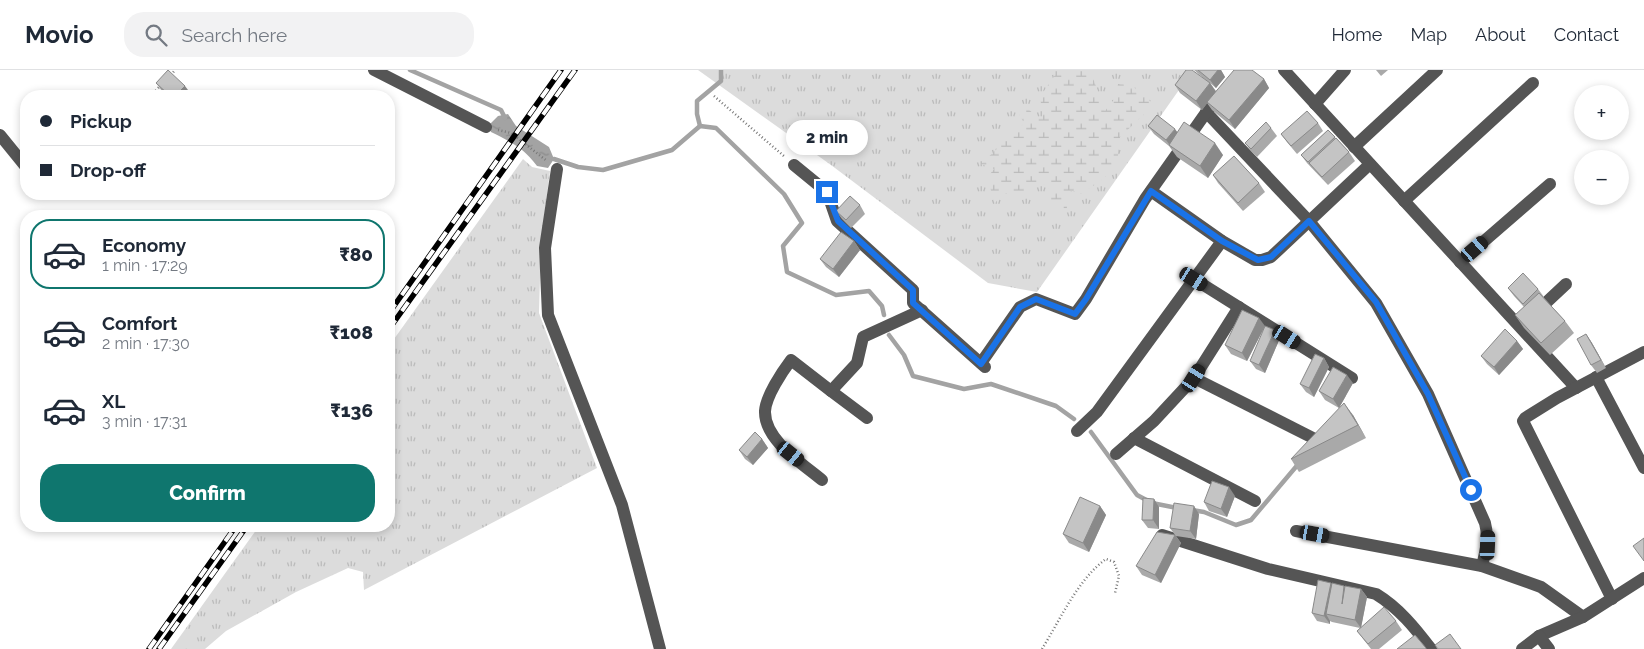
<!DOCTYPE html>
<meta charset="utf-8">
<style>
:root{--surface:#fff;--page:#f2f2f3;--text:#1f2937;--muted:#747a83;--line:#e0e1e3;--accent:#0f766e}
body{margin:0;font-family:Raleway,sans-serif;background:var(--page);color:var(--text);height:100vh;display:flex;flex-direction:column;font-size:19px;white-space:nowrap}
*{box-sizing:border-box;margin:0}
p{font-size:16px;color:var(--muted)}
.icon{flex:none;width:28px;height:28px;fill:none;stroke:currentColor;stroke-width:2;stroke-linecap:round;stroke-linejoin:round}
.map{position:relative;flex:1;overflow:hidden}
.side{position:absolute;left:20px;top:140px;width:375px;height:322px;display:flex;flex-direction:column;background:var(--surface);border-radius:20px;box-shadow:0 2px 8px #0003}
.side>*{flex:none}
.guide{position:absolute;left:20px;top:20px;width:375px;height:110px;border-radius:20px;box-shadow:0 2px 8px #0003;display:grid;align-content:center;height:110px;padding:0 20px;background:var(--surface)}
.fabs{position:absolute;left:1574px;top:15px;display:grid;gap:10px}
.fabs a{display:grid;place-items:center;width:55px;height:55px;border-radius:50%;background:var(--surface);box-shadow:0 2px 8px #0003;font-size:25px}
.end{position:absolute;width:22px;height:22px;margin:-11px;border:6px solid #1a73e8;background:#fff;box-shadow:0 0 0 2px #fff}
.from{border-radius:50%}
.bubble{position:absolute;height:35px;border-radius:18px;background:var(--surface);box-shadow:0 2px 8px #0003;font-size:16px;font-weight:800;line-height:35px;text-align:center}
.car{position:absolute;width:15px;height:30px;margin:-15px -8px;border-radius:6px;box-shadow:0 0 4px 1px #0007;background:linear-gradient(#222 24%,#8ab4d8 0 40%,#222 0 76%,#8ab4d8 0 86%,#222 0)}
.guide b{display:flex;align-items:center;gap:18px;height:48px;font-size:19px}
.guide b+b{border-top:1px solid var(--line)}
.guide i{width:12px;height:12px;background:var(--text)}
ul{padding:9px 0 0;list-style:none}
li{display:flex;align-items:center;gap:15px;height:70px;margin:0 10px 8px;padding:0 10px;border:2px solid transparent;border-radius:20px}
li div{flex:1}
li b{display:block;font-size:19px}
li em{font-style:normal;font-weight:800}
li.on{border-color:var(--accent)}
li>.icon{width:45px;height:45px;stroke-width:1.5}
.action{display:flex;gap:10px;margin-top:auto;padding:10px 20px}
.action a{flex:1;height:58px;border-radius:20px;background:var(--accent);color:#fff;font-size:20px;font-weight:800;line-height:58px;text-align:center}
header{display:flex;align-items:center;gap:30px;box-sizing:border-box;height:70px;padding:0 25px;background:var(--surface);border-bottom:1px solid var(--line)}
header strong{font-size:24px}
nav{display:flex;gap:28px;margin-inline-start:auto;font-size:18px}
.search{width:350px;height:45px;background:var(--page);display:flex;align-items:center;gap:12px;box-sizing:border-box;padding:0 18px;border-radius:20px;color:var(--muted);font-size:19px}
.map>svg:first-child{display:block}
.grass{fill:url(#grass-tufts)}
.wetland{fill:url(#wetland-marsh)}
.water{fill:url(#water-ripples)}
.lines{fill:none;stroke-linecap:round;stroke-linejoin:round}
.stream{stroke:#a3a3a3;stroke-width:4.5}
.path{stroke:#777;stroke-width:2.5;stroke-dasharray:1 2.5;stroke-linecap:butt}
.minor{stroke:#555;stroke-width:12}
.rail-casing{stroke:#000;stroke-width:5.5}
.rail{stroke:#fff;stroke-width:4;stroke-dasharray:11;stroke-linecap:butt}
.wall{fill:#a9a9a9}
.shaded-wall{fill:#898989}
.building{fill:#c4c4c4;stroke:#898989}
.route{stroke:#1a73e8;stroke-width:6}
</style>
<header>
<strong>Movio</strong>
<div class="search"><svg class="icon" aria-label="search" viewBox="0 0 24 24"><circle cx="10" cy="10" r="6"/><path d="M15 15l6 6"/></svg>Search here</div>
<nav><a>Home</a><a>Map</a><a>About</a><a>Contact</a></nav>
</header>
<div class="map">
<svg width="1644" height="579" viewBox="0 0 1644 579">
<defs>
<pattern id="grass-tufts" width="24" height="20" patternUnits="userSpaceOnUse" patternTransform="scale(1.25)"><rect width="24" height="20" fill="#dcdcdc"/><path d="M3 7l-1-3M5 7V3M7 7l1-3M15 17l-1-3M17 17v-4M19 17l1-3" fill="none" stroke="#bbb"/></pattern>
<pattern id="wetland-marsh" width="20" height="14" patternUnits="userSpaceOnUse" patternTransform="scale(1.25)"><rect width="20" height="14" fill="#dcdcdc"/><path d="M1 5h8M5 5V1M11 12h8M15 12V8" fill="none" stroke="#bbb"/></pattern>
<pattern id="water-ripples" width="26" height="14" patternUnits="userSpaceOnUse" patternTransform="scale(1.25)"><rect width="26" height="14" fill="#a3a3a3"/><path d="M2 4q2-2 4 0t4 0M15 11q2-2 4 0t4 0" fill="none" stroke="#8b8b8b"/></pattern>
</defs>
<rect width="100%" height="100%" fill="#fff"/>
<g class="grass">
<polygon points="698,0 1193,0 1037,222 988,213 831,95"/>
<polygon points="523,89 532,97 550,101 541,173 539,243 597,398 364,520 363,502 348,498 296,522 226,561 205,579 171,579 259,456 389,456 389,276"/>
</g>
<path class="wetland" d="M1045 0H1090L1105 41 1116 27 1118 14 1134 15 1136 22 1146 25 1153 36 1120 67C1119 76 1119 87 1115 95 1108 108 1090 118 1077 126L1078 121H1070L1066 142 1064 146 1047 128 1052 122 1044 114 1034 118 1027 115V125L1016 127 1012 122 1002 125 995 133 987 108 994 99 981 94 1001 75V65L1017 61 1024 53 1019 44 1026 37 1037 47H1043L1040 27 1055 5Z"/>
<path class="water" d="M508 44 516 56 549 77 554 89 548 98 537 96C523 77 511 72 491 62L488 56 498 46Z"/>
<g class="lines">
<g class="stream">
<polyline points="410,0 501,40 505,48"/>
<polyline points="700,56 697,44 697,31 721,11 721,0"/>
<polyline points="554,89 578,97 603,100 672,80 700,56 716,58 784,124 802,153 783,176 787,202 836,225 869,221 882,236 884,245"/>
<polyline points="889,265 904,285 913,306 964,319 991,314 1056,336 1074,349"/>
<polyline points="1091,362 1137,425 1152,433 1177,438"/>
<polyline points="1192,440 1204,442 1236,455 1251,450 1300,392"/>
</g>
<g class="path">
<polyline points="171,5 175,0"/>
<polyline points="151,26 160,16"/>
<polyline points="714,26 785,87"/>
<polyline points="498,60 511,63 547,91"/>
<path d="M1042 579C1060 550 1078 509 1106 489L1114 492 1119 506 1115 523"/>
</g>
<g class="minor">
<polyline points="374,0 486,57"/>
<polyline points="1284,0 1576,318"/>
<polyline points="1315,34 1345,0"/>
<path d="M1206 42 1309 151 1376 233 1428 324 1485 453C1489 468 1486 480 1482 496"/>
<polyline points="0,65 26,97"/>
<polyline points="1354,77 1437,0"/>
<polyline points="794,95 827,122 837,151 913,220 913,233 985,297"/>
<polyline points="557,99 545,178 548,245 622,435 660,579"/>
<polyline points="1151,121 1222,171 1255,190 1262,190 1271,187 1370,94"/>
<polyline points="1404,131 1533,13"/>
<polyline points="1460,192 1550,114"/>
<polyline points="1194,209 1352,308"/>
<polyline points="1535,243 1566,214"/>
<polyline points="981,293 1020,237 1036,229 1075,244 1086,229 1145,129 1210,37"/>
<polyline points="1596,307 1644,398"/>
<polyline points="1194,308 1313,368"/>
<polyline points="867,348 831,321 857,293 863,267 922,240"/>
<polyline points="1077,361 1097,342 1222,171"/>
<polyline points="1134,368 1255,431"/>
<polyline points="1116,384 1154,351 1194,308 1239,237"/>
<path d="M822 410C803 394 764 370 765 341 766 326 782 302 791 290L831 321"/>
<polyline points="1296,461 1482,496 1541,517 1583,547"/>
<path d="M1162 465 1268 499 1376 524C1399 538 1415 558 1431 579"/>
<polyline points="1612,529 1523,351 1525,348 1557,328 1644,282"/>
<polyline points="1539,566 1583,547 1644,508"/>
<polyline points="1522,579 1539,566 1549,579"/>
</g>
<defs>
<g id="rail">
<polyline points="389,243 561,0"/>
<polyline points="389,259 575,0"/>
<polyline points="149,579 236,456"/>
<polyline points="159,579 247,456"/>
</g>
</defs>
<use href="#rail" class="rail-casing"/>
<use href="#rail" class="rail"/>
</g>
<g class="wall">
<polygon points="1194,0 1221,0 1225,7 1216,18 1210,13 1216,21 1264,9 1269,18 1235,59 1212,40 1207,33 1202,40 1180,23 1175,15 1208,12"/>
<polygon points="1376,0 1388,0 1381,6"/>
<polygon points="156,13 191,24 189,26 167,26 162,21"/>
<polygon points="1318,53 1323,61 1297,84 1287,72 1281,64"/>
<polygon points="1148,56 1177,62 1223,85 1208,108 1177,87 1169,76 1154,64"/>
<polygon points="1271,58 1277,66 1257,87 1251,81 1245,73"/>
<polygon points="1328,60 1349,82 1355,91 1328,115 1307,93 1301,85"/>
<polygon points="1213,105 1259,113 1265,122 1243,141 1218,113"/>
<polygon points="860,135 865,144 851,158 842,149 836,141"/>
<polygon points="854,171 860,180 839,207 826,197 820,189"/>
<polygon points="1508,218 1538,219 1544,227 1544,228 1565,251 1574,263 1550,285 1524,258 1515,245 1524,237 1514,226"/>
<polygon points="1265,256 1247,291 1231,284 1225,275"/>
<polygon points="1586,264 1592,273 1606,298 1597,303 1591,295"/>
<polygon points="1280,268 1265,303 1256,299 1250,291"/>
<polygon points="1517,271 1523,279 1499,305 1487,294 1481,286"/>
<polygon points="1324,288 1329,297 1314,327 1306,322 1300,314"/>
<polygon points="1353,313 1339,338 1325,330 1319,321"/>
<polygon points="1353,345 1366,368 1299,402 1291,389"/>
<polygon points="762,369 768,378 753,395 745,389 739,380"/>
<polygon points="1235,426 1227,447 1209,441 1204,432"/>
<polygon points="1154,429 1159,437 1159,459 1148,458 1142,450"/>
<polygon points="1100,436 1106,445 1089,482 1069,473 1063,464"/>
<polygon points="1199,444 1196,469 1176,466 1181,473 1161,513 1142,505 1136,496 1175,465 1170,458"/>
<polygon points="1332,514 1361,519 1367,527 1361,557 1396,551 1402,560 1379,579 1371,579 1357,561 1360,558 1332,552 1330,551 1330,554 1317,551 1312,543"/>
</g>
<g class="shaded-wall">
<polygon points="1218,0 1221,0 1225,7 1216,18 1210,10"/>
<polygon points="1264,9 1269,18 1235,59 1229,50"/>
<polygon points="1210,13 1216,22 1202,40 1196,31"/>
<polygon points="185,16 191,24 189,26 175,26"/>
<polygon points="1175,59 1181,67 1172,78 1166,70"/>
<polygon points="1215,73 1223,85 1208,108 1200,96"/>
<polygon points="854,171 860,180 839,207 833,199"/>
<polygon points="1259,248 1265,256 1247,291 1242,283"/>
<polygon points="1275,260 1280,268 1265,303 1259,295"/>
<polygon points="1586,264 1592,273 1606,298 1601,290"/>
<polygon points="1517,271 1523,279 1499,305 1494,297"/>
<polygon points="1324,288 1329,297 1314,327 1309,318"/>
<polygon points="1347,305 1353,313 1339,338 1333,329"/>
<polygon points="1344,333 1353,345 1366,368 1358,355"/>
<polygon points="762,369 768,378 753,395 747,387"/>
<polygon points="1229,417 1235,426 1227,447 1221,439"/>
<polygon points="1154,429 1159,437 1159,459 1153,450"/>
<polygon points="1100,436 1106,445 1089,482 1083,473"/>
<polygon points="1194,436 1199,444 1196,469 1190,461"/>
<polygon points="1175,465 1181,473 1161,513 1155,505"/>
<polygon points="1331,513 1336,521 1326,544 1330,551 1330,554 1324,546"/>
<polygon points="1361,519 1367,527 1361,558 1355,550"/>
</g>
<g class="building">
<polygon points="168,0 185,16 175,26 170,26 156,13"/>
<polygon points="1186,0 1192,0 1210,13 1196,31 1175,15"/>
<polygon points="1198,0 1218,0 1210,10"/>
<polygon points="1234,0 1252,0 1264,9 1229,50 1207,32"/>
<polygon points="1307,41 1318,53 1291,76 1281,64"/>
<polygon points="1157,45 1175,59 1166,70 1148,56"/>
<polygon points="1184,52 1215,73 1200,96 1169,75"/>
<polygon points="1266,52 1271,58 1251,79 1245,73"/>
<polygon points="1328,60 1335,67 1308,92 1301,85"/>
<polygon points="1336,68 1349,82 1322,107 1309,93"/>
<polygon points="1234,86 1259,113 1238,133 1213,105"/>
<polygon points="850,126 860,135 846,150 836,141"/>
<polygon points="841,162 854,171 833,199 820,189"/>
<polygon points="1523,203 1538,219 1523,234 1508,218"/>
<polygon points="1539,223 1565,251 1541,273 1515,245"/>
<polygon points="1242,240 1259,248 1242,283 1225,275"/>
<polygon points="1265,256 1275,260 1259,295 1250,291"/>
<polygon points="1505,259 1517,271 1494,297 1481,286"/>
<polygon points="1586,264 1601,290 1591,295 1577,269"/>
<polygon points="1315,284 1324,288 1309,318 1300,314"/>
<polygon points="1333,297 1347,305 1333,329 1319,321"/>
<polygon points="1344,333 1358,355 1291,389"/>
<polygon points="755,362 762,369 747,387 739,380"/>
<polygon points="1212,411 1229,417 1221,439 1204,432"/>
<polygon points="1080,427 1100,436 1083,473 1063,464"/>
<polygon points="1143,428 1154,429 1153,450 1142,450"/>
<polygon points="1174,433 1194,436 1190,461 1170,458"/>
<polygon points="1157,462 1175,465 1155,505 1136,496"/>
<polygon points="1644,468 1644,491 1633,476"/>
<polygon points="1318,510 1331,513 1324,546 1312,543"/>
<polygon points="1332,513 1344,516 1342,534 1345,516 1361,519 1355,550 1326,544"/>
<polygon points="1384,537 1396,551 1368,574 1357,561"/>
<polygon points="1450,564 1461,579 1438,579 1435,575"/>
<polygon points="1415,565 1426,578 1426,579 1397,579"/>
</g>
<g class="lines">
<polyline class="route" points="827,122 838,151 913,220 913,233 981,294 1020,237 1036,229 1075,244 1086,229 1151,121 1222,171 1258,190 1271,187 1309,151 1376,232 1428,324 1471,420"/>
</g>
</svg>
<div class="fabs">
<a>+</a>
<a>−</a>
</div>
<i class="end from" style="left:1471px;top:420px"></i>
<i class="end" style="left:827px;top:122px"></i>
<div class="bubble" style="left:786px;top:50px;width:82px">2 min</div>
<i class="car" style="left:1475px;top:179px;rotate:49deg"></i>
<i class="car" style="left:1194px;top:209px;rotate:122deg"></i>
<i class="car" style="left:1287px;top:267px;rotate:122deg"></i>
<i class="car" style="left:1194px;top:308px;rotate:32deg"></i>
<i class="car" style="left:791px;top:384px;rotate:129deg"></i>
<i class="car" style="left:1315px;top:464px;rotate:100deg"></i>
<i class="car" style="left:1488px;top:475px;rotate:2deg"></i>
<div class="guide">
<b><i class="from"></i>Pickup</b>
<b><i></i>Drop-off</b>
</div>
<section class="side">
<ul>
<li class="on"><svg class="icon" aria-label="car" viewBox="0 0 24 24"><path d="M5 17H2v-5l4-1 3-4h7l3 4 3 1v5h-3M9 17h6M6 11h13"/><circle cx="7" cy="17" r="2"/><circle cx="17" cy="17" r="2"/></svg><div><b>Economy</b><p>1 min · 17:29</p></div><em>₹80</em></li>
<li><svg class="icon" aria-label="car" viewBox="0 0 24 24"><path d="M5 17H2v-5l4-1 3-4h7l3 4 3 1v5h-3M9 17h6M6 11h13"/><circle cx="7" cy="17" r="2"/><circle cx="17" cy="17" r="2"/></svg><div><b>Comfort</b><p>2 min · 17:30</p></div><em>₹108</em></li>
<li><svg class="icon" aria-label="car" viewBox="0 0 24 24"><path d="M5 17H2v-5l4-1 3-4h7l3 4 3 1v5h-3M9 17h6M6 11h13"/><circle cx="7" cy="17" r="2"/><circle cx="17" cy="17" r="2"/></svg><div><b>XL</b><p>3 min · 17:31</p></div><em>₹136</em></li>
</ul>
<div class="action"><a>Confirm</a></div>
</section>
</div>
